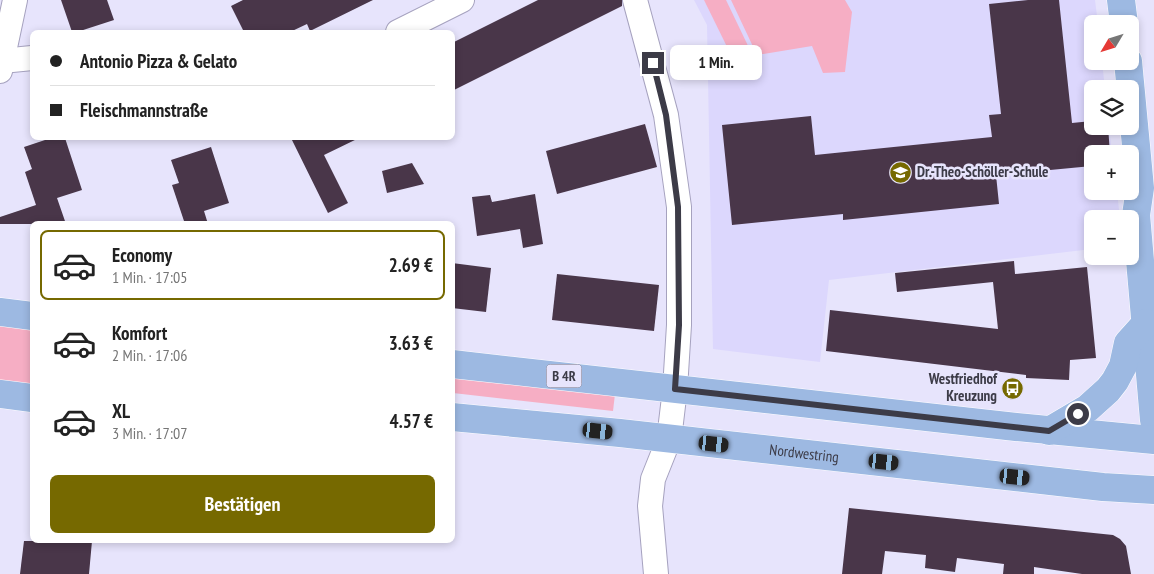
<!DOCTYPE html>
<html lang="de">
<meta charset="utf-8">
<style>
:root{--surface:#fff;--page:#f6f6f6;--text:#222;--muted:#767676;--line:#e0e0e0;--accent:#766900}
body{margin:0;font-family:"PT Sans Narrow",sans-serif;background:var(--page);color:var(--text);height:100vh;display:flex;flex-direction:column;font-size:19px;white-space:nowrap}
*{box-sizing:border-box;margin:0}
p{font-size:16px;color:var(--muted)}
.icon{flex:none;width:28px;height:28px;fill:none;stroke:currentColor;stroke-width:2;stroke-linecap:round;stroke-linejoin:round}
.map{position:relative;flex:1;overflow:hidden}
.sheet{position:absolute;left:30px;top:221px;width:425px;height:322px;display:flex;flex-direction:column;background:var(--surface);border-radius:8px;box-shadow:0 2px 8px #0003}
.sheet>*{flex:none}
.guide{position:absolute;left:30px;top:30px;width:425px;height:110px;border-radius:8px;box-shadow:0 2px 8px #0003;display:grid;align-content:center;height:110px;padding:0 20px;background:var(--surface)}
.needle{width:32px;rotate:232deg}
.controls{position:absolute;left:1084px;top:15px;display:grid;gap:10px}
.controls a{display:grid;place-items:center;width:55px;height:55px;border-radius:8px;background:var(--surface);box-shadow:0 2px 8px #0003;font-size:25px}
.end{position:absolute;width:22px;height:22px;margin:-11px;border:6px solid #3c3b47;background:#fff;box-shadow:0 0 0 2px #fff}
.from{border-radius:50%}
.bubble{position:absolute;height:35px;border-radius:8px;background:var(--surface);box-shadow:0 2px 8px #0003;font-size:16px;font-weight:700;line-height:35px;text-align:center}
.car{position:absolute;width:15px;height:30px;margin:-15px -8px;border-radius:6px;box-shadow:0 0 4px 1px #0007;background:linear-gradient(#222 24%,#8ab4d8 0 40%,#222 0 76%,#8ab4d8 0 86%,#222 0)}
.guide b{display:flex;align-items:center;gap:18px;height:48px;font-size:19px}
.guide b+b{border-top:1px solid var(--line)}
.guide i{width:12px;height:12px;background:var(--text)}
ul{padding:9px 0 0;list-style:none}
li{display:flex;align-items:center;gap:15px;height:70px;margin:0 10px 8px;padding:0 10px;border:2px solid transparent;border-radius:8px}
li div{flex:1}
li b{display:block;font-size:19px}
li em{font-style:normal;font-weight:700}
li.current{border-color:var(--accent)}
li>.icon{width:45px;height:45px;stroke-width:1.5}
.cta{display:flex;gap:10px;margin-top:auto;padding:10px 20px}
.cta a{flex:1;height:58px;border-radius:8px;background:var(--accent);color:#fff;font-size:20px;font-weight:700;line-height:58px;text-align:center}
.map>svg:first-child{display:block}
.built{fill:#dcd7fd}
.green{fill:#f6aec4}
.building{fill:#493649}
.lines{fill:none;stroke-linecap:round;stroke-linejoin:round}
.minor-casing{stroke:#a6a2bf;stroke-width:26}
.major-casing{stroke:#fff;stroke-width:29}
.minor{stroke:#fff;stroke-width:24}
.major{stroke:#9db9e2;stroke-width:28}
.route{stroke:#3c3b47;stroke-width:6}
.labels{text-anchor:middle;stroke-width:5;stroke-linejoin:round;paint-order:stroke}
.shield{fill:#e7e4fc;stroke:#6f6e7d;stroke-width:1}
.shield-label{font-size:14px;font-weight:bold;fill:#3c3b47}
.poi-label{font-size:15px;font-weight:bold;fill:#3c3b47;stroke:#e7e4fc;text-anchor:start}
.street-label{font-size:15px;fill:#3c3b47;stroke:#e7e4fc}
</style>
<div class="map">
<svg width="1154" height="574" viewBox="0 0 1154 574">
<rect width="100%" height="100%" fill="#e7e4fc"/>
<polygon class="built" points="694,0 1095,0 1098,24 1092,24 1092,61 1102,61 1105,89 1092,89 1092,126 1109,126 1112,154 1092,154 1092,191 1117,191 1120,219 1092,219 1092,249 829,280 820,362 713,349 707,25"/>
<g class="green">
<polygon points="704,0 726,0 751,52 734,61"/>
<polygon points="731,0 845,0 852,12 845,72 823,73 812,46 757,55"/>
<polygon points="0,324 32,328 32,387 0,383"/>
<polygon points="453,374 615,394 613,411 453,393"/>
</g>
<g class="building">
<polygon points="61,0 107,0 114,20 77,32 72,32"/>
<polygon points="243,0 373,0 310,31 307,24 290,32 244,32 231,6"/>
<polygon points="538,0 622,0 622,6 452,91 452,43"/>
<polygon points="1028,0 1059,0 1072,123 1092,121 1092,126 1108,126 1110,154 1092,154 1092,166 996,175 999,204 843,220 843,214 732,225 722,125 811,116 815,155 992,137 989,115 1001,114 989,4"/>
<polygon points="645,124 657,167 557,194 546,151"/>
<polygon points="51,138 65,138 82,190 57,198 66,224 0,224 0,217 36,205 25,172 32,169 24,147"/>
<polygon points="291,138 359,138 324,155 348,203 328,213"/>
<polygon points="211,147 229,203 204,211 208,224 185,224 172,185 179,183 171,160"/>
<polygon points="412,163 424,184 387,193 382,171"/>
<polygon points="535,194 543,244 523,248 520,229 477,236 472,197 490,195 492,202"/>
<polygon points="1014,261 1015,274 1087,267 1096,358 1070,360 1069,380 1026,378 1026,375 826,351 830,310 998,329 993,282 897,292 895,273"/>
<polygon points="452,263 491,268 486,312 452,308"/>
<polygon points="557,274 659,285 654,331 552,320"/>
<polygon points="849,508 1113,535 1120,539 1126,546 1131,574 1082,574 1034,567 1034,574 1003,574 1004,564 957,558 955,572 925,568 926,555 885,551 882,574 842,574"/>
<polygon points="24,541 92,541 89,574 20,574"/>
</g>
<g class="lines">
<defs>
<g id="minor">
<polyline points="635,0 666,115 679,207 679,325 675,389 669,439 653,479 650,506 656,574"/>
<polyline points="398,32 462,0"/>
<polyline points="2,61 32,58"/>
<polyline points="0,71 15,0"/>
</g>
<g id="major">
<polyline points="1121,0 1124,24"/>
<polyline points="1128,61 1140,188 1136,215 1154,420"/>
<polyline points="0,312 32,316"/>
<polyline points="452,364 1016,427 1154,440"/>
<polyline points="0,394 32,398"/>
<path id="s1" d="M452 417 620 433 1103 487 1154 490"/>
<polyline points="1049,431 1088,408 1108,390 1115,381 1123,366 1128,343 1146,323"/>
</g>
</defs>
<use href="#minor" class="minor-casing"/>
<use href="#major" class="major-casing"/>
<use href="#minor" class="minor"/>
<use href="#major" class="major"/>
</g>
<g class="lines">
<polyline class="route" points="653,63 666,115 678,207 679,325 675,389 1049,431 1078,414"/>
</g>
<defs>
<symbol id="school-disc" viewBox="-11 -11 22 22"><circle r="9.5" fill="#766900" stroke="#e7e4fc"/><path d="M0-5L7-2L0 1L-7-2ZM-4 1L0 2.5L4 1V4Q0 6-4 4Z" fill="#fff"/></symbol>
<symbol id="bus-disc" viewBox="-11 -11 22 22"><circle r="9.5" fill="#766900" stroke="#e7e4fc"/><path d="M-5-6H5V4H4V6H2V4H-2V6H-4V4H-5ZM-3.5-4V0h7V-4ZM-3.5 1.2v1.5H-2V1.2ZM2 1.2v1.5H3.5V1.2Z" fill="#fff"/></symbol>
</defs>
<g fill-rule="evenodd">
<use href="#school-disc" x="888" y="160" width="25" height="25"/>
<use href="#bus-disc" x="1000" y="376" width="25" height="25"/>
</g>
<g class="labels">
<rect class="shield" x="546.5" y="364.5" width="35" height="23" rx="4"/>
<g class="shield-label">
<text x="564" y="381">B 4R</text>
</g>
<g class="poi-label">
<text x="917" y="177">Dr.-Theo-Schöller-Schule</text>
<text x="997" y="384" text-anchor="end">Westfriedhof<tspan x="997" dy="17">Kreuzung</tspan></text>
</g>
<g class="street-label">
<text dy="5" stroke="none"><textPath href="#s1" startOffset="354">Nordwestring</textPath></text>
</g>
</g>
</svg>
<div class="controls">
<a><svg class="needle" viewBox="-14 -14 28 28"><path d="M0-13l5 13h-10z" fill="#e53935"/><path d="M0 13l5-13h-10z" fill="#767676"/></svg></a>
<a><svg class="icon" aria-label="layers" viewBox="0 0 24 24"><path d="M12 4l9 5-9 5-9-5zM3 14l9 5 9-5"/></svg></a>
<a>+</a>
<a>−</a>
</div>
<i class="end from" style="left:1078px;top:414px"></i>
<i class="end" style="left:653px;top:63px"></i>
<div class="bubble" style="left:670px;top:45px;width:92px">1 Min.</div>
<i class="car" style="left:598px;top:431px;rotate:96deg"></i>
<i class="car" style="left:714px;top:444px;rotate:96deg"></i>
<i class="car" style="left:884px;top:462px;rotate:96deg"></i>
<i class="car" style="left:1015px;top:477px;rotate:96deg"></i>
<div class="guide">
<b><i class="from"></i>Antonio Pizza &amp; Gelato</b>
<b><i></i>Fleischmannstraße</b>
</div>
<section class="sheet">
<ul>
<li class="current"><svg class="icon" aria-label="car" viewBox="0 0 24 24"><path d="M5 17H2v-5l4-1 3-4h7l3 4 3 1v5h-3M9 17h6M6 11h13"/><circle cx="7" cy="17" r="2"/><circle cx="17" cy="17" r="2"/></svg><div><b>Economy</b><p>1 Min. · 17:05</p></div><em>2.69 €</em></li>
<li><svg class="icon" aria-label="car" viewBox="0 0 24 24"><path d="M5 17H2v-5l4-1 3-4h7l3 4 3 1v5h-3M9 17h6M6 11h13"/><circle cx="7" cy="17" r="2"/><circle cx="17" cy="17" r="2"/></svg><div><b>Komfort</b><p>2 Min. · 17:06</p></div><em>3.63 €</em></li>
<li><svg class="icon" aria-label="car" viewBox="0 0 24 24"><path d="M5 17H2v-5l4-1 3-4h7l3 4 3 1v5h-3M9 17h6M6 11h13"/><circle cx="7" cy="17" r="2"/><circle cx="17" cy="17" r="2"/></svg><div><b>XL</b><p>3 Min. · 17:07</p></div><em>4.57 €</em></li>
</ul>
<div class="cta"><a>Bestätigen</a></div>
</section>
</div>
